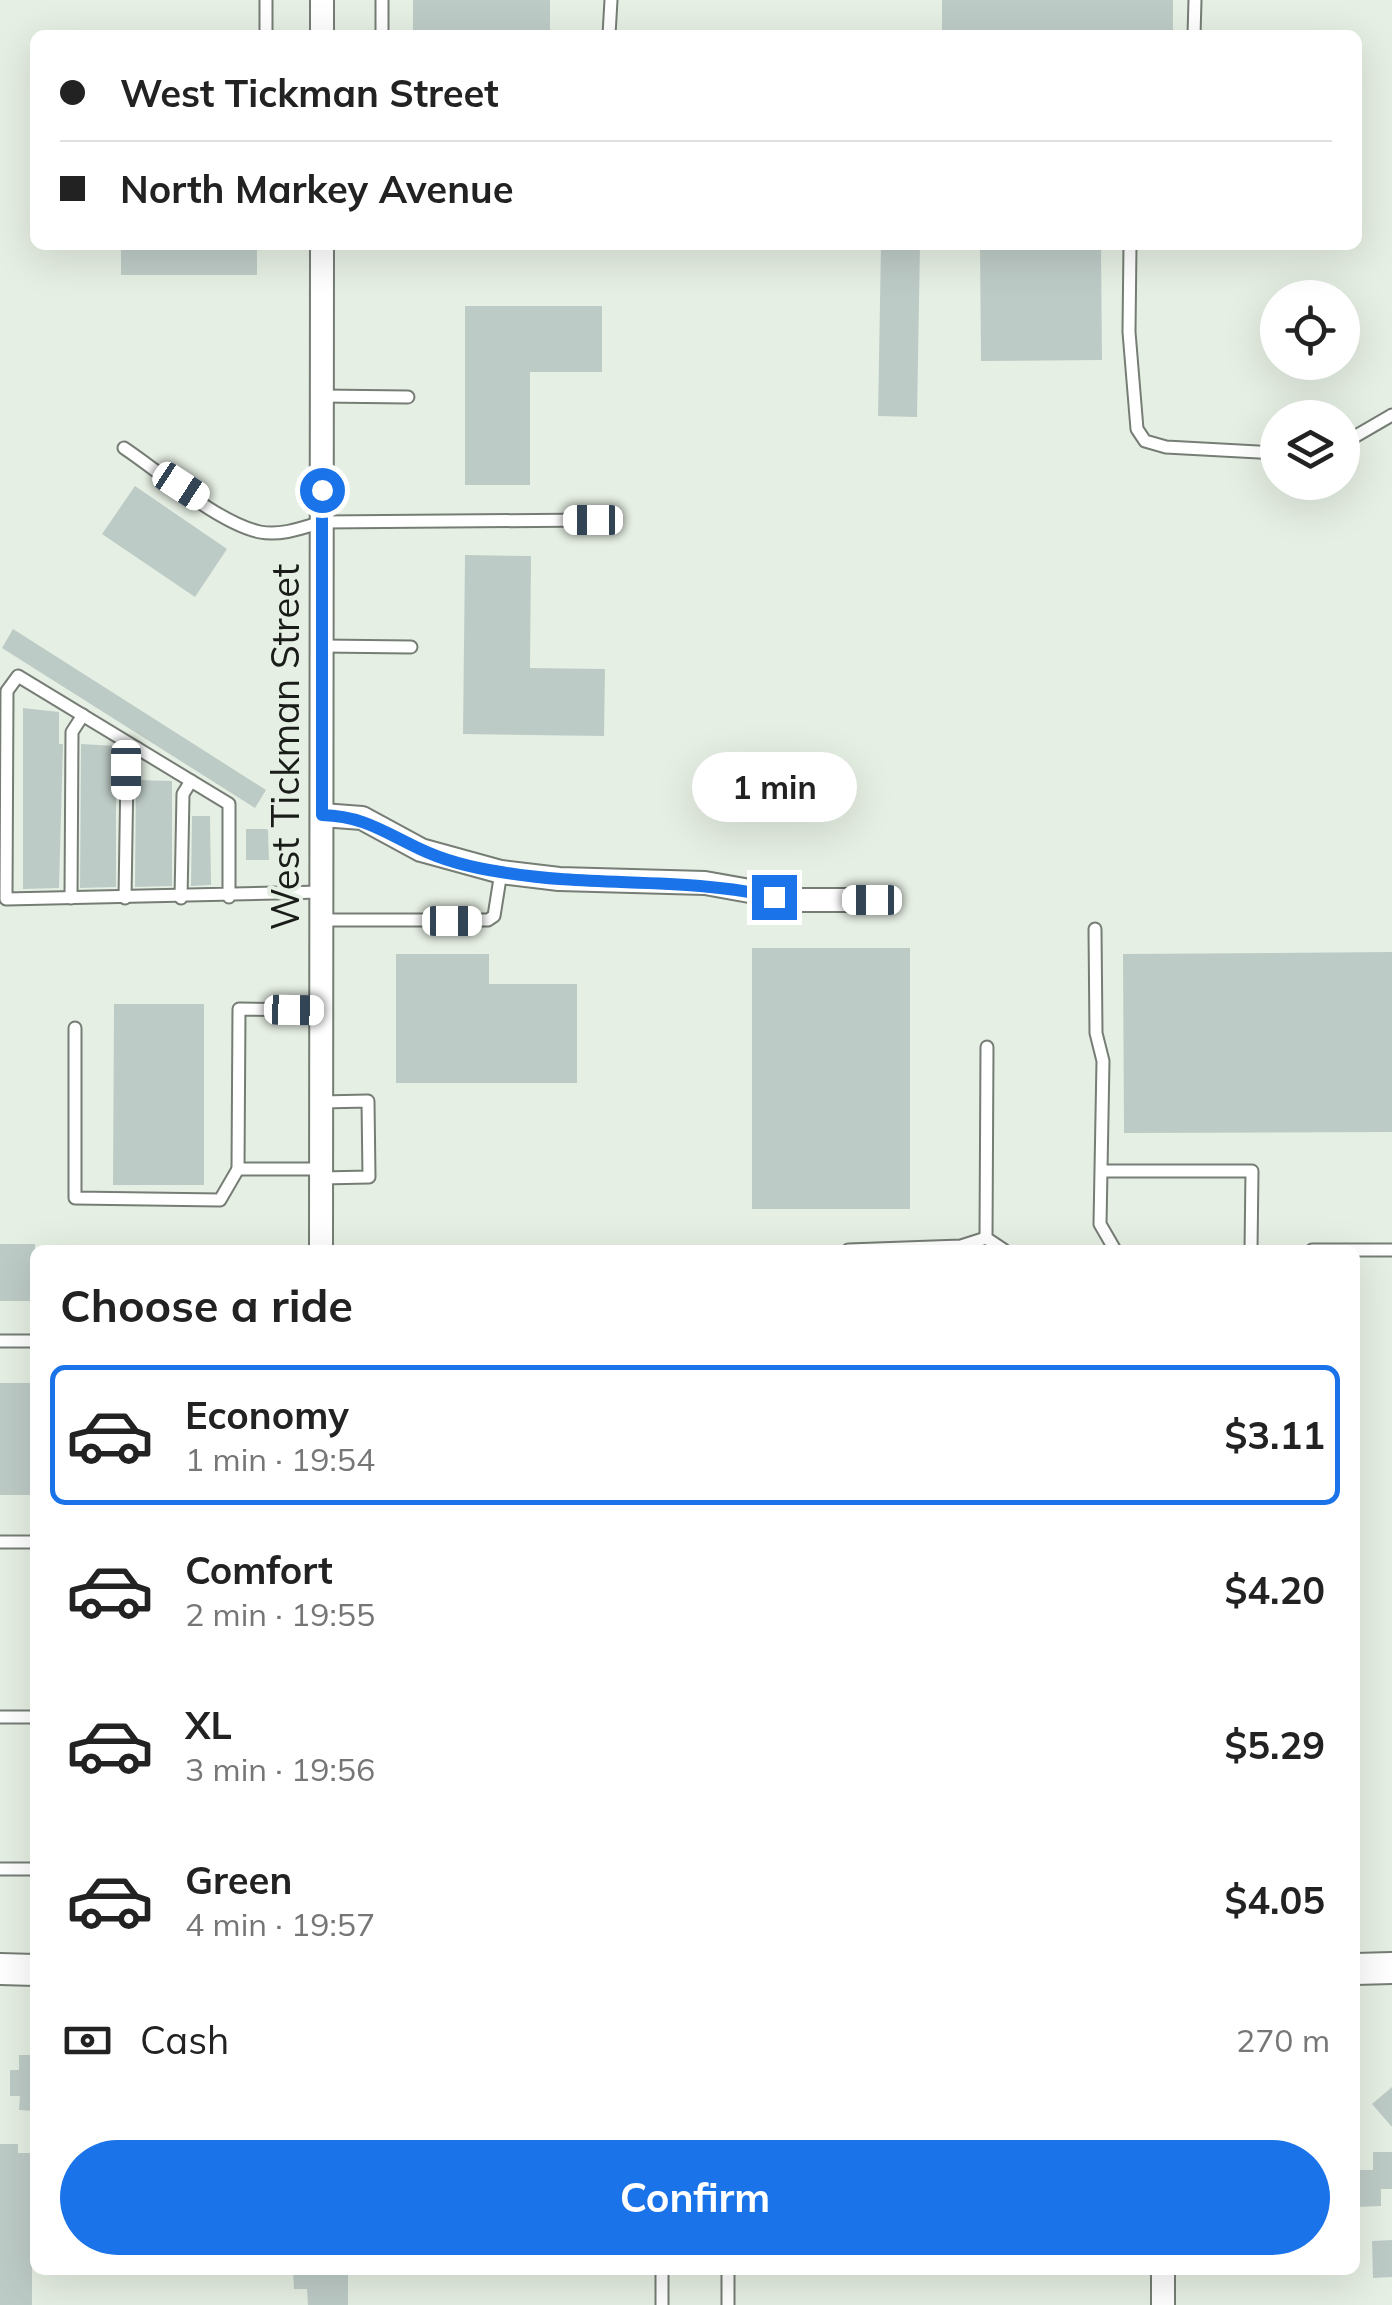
<!DOCTYPE html>
<meta charset="utf-8">
<style>
:root{--surface:#fff;--page:#f6f6f6;--text:#222;--muted:#767676;--line:#e0e0e0;--accent:#1a73e8}
body{margin:0;font-family:Mulish,sans-serif;background:var(--page);color:var(--text);height:100vh;display:flex;flex-direction:column;font-size:38px;white-space:nowrap}
*{box-sizing:border-box;margin:0}
p{font-size:32px;color:var(--muted)}
.icon{flex:none;width:55px;height:55px;fill:none;stroke:currentColor;stroke-width:2;stroke-linecap:round;stroke-linejoin:round}
.map{position:relative;flex:1;overflow:hidden}
.panel{position:absolute;left:30px;top:1245px;width:1330px;height:1030px;display:flex;flex-direction:column;background:var(--surface);border-radius:15px;box-shadow:0 10px 40px #0002}
.panel>*{flex:none}
.top-card{position:absolute;left:30px;top:30px;width:1332px;height:220px;border-radius:15px;box-shadow:0 10px 40px #0002;display:grid;align-content:center;height:220px;padding:0 30px;background:var(--surface)}
.controls{position:absolute;left:1260px;top:280px;display:grid;gap:20px}
.controls a{display:grid;place-items:center;width:100px;height:100px;border-radius:50%;background:var(--surface);box-shadow:0 10px 40px #0002;font-size:50px}
.end{position:absolute;width:45px;height:45px;margin:-22px;border:12px solid #1a73e8;background:#fff;box-shadow:0 0 0 5px #fff}
.from{border-radius:50%}
.bubble{position:absolute;height:70px;border-radius:35px;background:var(--surface);box-shadow:0 10px 40px #0002;font-size:32px;font-weight:700;line-height:70px;text-align:center}
.car{position:absolute;width:30px;height:60px;margin:-30px -15px;border-radius:12px;box-shadow:0 0 8px 2px #0007;background:linear-gradient(#fff 24%,#345 0 40%,#fff 0 76%,#345 0 86%,#fff 0)}
.top-card b{display:flex;align-items:center;gap:35px;height:95px;font-size:38px}
.top-card b+b{border-top:2px solid var(--line)}
.top-card i{width:25px;height:25px;background:var(--text)}
ul{padding:0;list-style:none}
li{display:flex;align-items:center;gap:30px;height:140px;margin:0 20px 15px;padding:0 10px;border:5px solid transparent;border-radius:15px}
li div{flex:1}
li b{display:block;font-size:38px}
li em{font-style:normal;font-weight:700}
li.on{border-color:var(--accent)}
li>.icon{width:90px;height:90px;stroke-width:1.5}
h2{padding:0 30px;font-size:45px;line-height:120px}
.pay{display:flex;align-items:center;gap:25px;height:110px;padding:0 30px;font-size:38px}
.pay p{margin-inline-start:auto}
.action{display:flex;gap:20px;margin-top:auto;padding:20px 30px}
.action a{flex:1;height:115px;border-radius:60px;background:var(--accent);color:#fff;font-size:40px;font-weight:700;line-height:115px;text-align:center}
.map>svg:first-child{display:block}
.building{fill:#bdcbc6}
.lines{fill:none;stroke-linecap:round;stroke-linejoin:round}
.service-casing{stroke:#757d74;stroke-width:15}
.minor-casing{stroke:#757d74;stroke-width:26}
.tertiary-casing{stroke:#757d74;stroke-width:34}
.service{stroke:#fff;stroke-width:11}
.minor{stroke:#fff;stroke-width:22}
.tertiary{stroke:#fff;stroke-width:30}
.route{stroke:#1a73e8;stroke-width:12}
.labels{text-anchor:middle;stroke-width:8;stroke-linejoin:round;paint-order:stroke}
.street-label{font-size:38px;fill:#191c18;stroke:#e6efe4}
</style>
<div class="map">
<svg width="1392" height="2305" viewBox="0 0 1392 2305">
<rect width="100%" height="100%" fill="#e6efe4"/>
<g class="building">
<rect x="413" y="0" width="137" height="35"/>
<rect x="942" y="0" width="231" height="35"/>
<rect x="121" y="245" width="136" height="30"/>
<polygon points="881,245 920,245 917,417 878,416"/>
<polygon points="980,245 1101,245 1102,360 981,361"/>
<polygon points="465,306 602,306 602,372 530,372 530,485 465,485"/>
<polygon points="135,486 227,549 195,597 102,534"/>
<polygon points="465,555 531,556 530,668 605,669 604,736 463,734"/>
<polygon points="13,629 266,790 255,808 2,648"/>
<polygon points="23,708 59,712 59,744 63,744 59,888 23,889"/>
<polygon points="81,744 116,746 116,887 80,888"/>
<polygon points="136,780 172,781 172,886 135,887"/>
<polygon points="192,816 210,816 211,885 191,886"/>
<polygon points="246,829 268,829 269,860 246,860"/>
<rect x="752" y="948" width="158" height="261"/>
<polygon points="1392,952 1392,1132 1124,1133 1123,954"/>
<polygon points="396,954 489,954 489,984 577,984 577,1083 396,1083"/>
<polygon points="114,1004 204,1004 204,1185 113,1185"/>
<rect x="0" y="1244" width="35" height="57"/>
<rect x="0" y="1383" width="35" height="112"/>
<polygon points="19,2055 35,2055 35,2111 19,2110 20,2096 10,2096 10,2070 19,2070"/>
<polygon points="1392,2087 1392,2127 1372,2104"/>
<polygon points="0,2144 18,2144 18,2153 32,2153 32,2305 0,2305"/>
<polygon points="1373,2152 1392,2152 1392,2189 1381,2189 1381,2206 1355,2207 1355,2170 1373,2170"/>
<polygon points="1392,2240 1392,2277 1373,2278 1372,2241"/>
<polygon points="293,2270 348,2270 348,2305 308,2305 307,2289 294,2289"/>
</g>
<g class="lines">
<defs>
<g id="service">
<polyline points="266,35 266,0"/>
<polyline points="382,35 382,0"/>
<polyline points="609,35 611,0"/>
<polyline points="1194,35 1195,0"/>
<polyline points="1130,245 1129,332 1137,429 1145,441 1166,447 1278,453"/>
<polyline points="322,396 408,397"/>
<polyline points="1342,444 1392,415"/>
<path d="M124 448C160 472 218 523 260 532 281 536 302 528 322 522L593 520"/>
<polyline points="322,646 411,647"/>
<polyline points="229,897 229,804 18,676 7,691 6,899 322,892"/>
<polyline points="71,898 72,732 83,715"/>
<polyline points="125,898 127,770 137,748"/>
<polyline points="181,898 183,794 191,781"/>
<polyline points="322,920 488,920 494,916 501,872"/>
<polyline points="1095,929 1096,1033 1103,1061 1100,1224 1115,1250"/>
<polyline points="75,1028 75,1198 220,1200 238,1169"/>
<polyline points="987,1047 986,1238 1004,1250"/>
<polyline points="321,1169 238,1169 239,1009 321,1010"/>
<polyline points="1102,1171 1252,1171 1251,1250"/>
<polyline points="321,1178 369,1177 368,1101 321,1102"/>
<polyline points="848,1250 961,1246 986,1238"/>
<polyline points="1312,1250 1392,1250"/>
<polyline points="0,1341 35,1341"/>
<polyline points="0,1542 35,1542"/>
<polyline points="0,1717 35,1717"/>
<polyline points="0,1869 35,1869"/>
<polyline points="662,2305 662,2270"/>
<polyline points="728,2305 728,2270"/>
</g>
<g id="minor">
<polyline points="322,0 322,35"/>
<polyline points="322,815 362,818 421,850 501,872 559,879 705,883 800,900 872,900"/>
<polyline points="321,1250 322,245"/>
<polyline points="1163,2305 1163,2270"/>
</g>
<g id="tertiary">
<polyline points="0,1969 35,1970"/>
<polyline points="1355,1969 1392,1968"/>
</g>
</defs>
<use href="#service" class="service-casing"/>
<use href="#minor" class="minor-casing"/>
<use href="#tertiary" class="tertiary-casing"/>
<use href="#service" class="service"/>
<use href="#minor" class="minor"/>
<use href="#tertiary" class="tertiary"/>
</g>
<g class="lines">
<path class="route" d="M322 490V815C363 816 384 832 420 849 445 861 474 868 501 872 592 888 683 876 774 897"/>
</g>
<g class="labels">
<g class="street-label">
<text transform="translate(286 747) rotate(-90)" y="13">West Tickman Street</text>
</g>
</g>
</svg>
<div class="controls">
<a><svg class="icon" aria-label="locate" viewBox="0 0 24 24"><circle cx="12" cy="12" r="6"/><path d="M12 2v4M12 18v4M2 12h4M18 12h4"/></svg></a>
<a><svg class="icon" aria-label="layers" viewBox="0 0 24 24"><path d="M12 4l9 5-9 5-9-5zM3 14l9 5 9-5"/></svg></a>
</div>
<i class="end from" style="left:322px;top:490px"></i>
<i class="end" style="left:774px;top:897px"></i>
<div class="bubble" style="left:692px;top:752px;width:165px">1 min</div>
<i class="car" style="left:181px;top:486px;rotate:123deg"></i>
<i class="car" style="left:593px;top:520px;rotate:270deg"></i>
<i class="car" style="left:126px;top:770px;rotate:180deg"></i>
<i class="car" style="left:872px;top:900px;rotate:270deg"></i>
<i class="car" style="left:452px;top:921px;rotate:90deg"></i>
<i class="car" style="left:294px;top:1010px;rotate:91deg"></i>
<div class="top-card">
<b><i class="from"></i>West Tickman Street</b>
<b><i></i>North Markey Avenue</b>
</div>
<section class="panel">
<h2>Choose a ride</h2>
<ul>
<li class="on"><svg class="icon" aria-label="car" viewBox="0 0 24 24"><path d="M5 17H2v-5l4-1 3-4h7l3 4 3 1v5h-3M9 17h6M6 11h13"/><circle cx="7" cy="17" r="2"/><circle cx="17" cy="17" r="2"/></svg><div><b>Economy</b><p>1 min · 19:54</p></div><em>$3.11</em></li>
<li><svg class="icon" aria-label="car" viewBox="0 0 24 24"><path d="M5 17H2v-5l4-1 3-4h7l3 4 3 1v5h-3M9 17h6M6 11h13"/><circle cx="7" cy="17" r="2"/><circle cx="17" cy="17" r="2"/></svg><div><b>Comfort</b><p>2 min · 19:55</p></div><em>$4.20</em></li>
<li><svg class="icon" aria-label="car" viewBox="0 0 24 24"><path d="M5 17H2v-5l4-1 3-4h7l3 4 3 1v5h-3M9 17h6M6 11h13"/><circle cx="7" cy="17" r="2"/><circle cx="17" cy="17" r="2"/></svg><div><b>XL</b><p>3 min · 19:56</p></div><em>$5.29</em></li>
<li><svg class="icon" aria-label="car" viewBox="0 0 24 24"><path d="M5 17H2v-5l4-1 3-4h7l3 4 3 1v5h-3M9 17h6M6 11h13"/><circle cx="7" cy="17" r="2"/><circle cx="17" cy="17" r="2"/></svg><div><b>Green</b><p>4 min · 19:57</p></div><em>$4.05</em></li>
</ul>
<div class="pay"><svg class="icon" aria-label="cash" viewBox="0 0 24 24"><path d="M3 7h18v10H3z"/><circle cx="12" cy="12" r="2"/></svg>Cash<p>270 m</p></div>
<div class="action"><a>Confirm</a></div>
</section>
</div>
